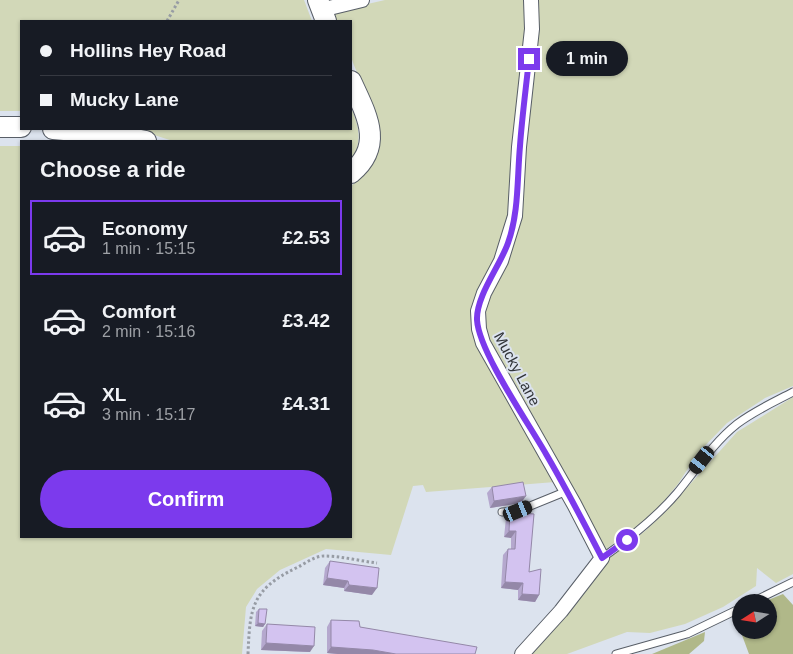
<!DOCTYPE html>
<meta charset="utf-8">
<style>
:root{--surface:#171b24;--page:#20242c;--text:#f1f3f6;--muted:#9ea1a6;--line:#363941;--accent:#7c3aed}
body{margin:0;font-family:Arial,sans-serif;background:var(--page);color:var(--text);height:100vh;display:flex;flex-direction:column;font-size:19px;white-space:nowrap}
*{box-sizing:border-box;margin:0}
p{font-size:16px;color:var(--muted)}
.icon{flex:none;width:28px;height:28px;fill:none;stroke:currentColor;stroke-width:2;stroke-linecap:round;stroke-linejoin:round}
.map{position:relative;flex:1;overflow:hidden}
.side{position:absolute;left:20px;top:140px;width:332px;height:398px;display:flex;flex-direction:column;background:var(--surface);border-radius:0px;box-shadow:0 1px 4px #0004}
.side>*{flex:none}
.guide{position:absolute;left:20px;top:20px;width:332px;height:110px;border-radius:0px;box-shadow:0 1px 4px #0004;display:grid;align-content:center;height:110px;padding:0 20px;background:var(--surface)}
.needle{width:32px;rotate:258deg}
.fabs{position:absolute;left:732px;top:594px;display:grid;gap:10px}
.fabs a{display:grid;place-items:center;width:45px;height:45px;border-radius:50%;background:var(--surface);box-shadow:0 1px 4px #0004;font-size:25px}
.end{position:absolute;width:22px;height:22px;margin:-11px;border:6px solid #7c3aed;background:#fff;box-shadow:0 0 0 2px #fff}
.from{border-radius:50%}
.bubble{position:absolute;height:35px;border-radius:18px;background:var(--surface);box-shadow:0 1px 4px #0004;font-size:16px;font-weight:600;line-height:35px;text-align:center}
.car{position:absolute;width:15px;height:30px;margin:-15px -8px;border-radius:6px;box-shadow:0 0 4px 1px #0007;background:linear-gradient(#222 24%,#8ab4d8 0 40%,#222 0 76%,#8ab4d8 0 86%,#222 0)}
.guide b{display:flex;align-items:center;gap:18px;height:48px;font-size:19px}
.guide b+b{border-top:1px solid var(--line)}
.guide i{width:12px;height:12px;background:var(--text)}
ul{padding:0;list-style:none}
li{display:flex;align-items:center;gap:15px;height:75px;margin:0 10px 8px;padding:0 10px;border:2px solid transparent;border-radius:0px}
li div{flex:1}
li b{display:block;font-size:19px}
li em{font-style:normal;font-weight:600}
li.active{border-color:var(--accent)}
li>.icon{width:45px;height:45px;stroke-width:1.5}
h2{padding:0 20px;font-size:22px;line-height:60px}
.primary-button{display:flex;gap:10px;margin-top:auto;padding:10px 20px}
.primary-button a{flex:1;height:58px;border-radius:30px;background:var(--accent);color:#fff;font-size:20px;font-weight:600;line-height:58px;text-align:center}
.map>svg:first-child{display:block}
.green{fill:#d2d8b8}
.forest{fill:#b0b889}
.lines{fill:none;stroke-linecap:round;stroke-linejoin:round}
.lane-casing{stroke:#585e67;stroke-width:9}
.street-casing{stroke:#585e67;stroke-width:16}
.secondary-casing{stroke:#585e67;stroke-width:22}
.path{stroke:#979ca4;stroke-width:3;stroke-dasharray:2.5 2.5;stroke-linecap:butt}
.lane{stroke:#fff;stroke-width:7}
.street{stroke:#fff;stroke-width:14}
.secondary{stroke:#fff;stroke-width:20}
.wall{fill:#b5a8ce}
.shaded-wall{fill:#9488a8}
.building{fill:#d3c3f0;stroke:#9488a8}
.route{stroke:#7c3aed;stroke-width:6}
.labels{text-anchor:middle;stroke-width:4;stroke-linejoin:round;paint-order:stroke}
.street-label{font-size:15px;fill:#313438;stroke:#dce3ee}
</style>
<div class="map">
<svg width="793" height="654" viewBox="0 0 793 654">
<rect width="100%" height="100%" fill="#dce3ee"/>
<g class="green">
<polygon points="0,0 304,0 312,21 21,21 21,111 0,111"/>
<path d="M385 0H527L530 18 508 230 474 307 555 482 426 492 423 485 413 486 391 555 326 549 280 570 257 589 246 607 242 654H0V146H21V536H351V186C393 154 383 126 363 85 359 76 353 65 351 56 349 45 351 32 351 21H336L334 16 337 11Z"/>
<polygon points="535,0 793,0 793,386 765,398 727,423 698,453 678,484 660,506 643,522 606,549 515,394 482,326 487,296 507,261"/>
<path d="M351 108C360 128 362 142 351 162V141H173L135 129H351Z"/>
<polygon points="793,397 793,574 776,583 757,568 756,586 723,607 685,624 650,633 627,632 567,654 531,654 611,557 645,531 666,511 737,432"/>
</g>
<g class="forest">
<polygon points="783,594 793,605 793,654 749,654 736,619 741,616 741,630 769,630 769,602 763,602"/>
<polygon points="705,632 704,641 689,654 652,654"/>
</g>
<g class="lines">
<defs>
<g id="lane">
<polyline points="502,512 518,511 567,491"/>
<path d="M602 558C629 539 655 519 677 493 696 470 713 443 737 424 754 411 774 402 793 392"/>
<polyline points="752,602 793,582"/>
<polyline points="616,654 687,634 741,608"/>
</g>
<g id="street">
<polyline points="321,10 362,0"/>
<polyline points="522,654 561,611 602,558 574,504 483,343 479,329 478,311 484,293 501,261 515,216 519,147 532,29 531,0"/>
</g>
<g id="secondary">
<polyline points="318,0 326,21"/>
<path d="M351 81C366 114 385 145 351 173"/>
<polyline points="0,127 21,127"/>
<polyline points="53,129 109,134 146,141"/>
</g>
</defs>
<use href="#lane" class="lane-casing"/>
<use href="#street" class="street-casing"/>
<use href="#secondary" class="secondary-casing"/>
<g class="path">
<polyline points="167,21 179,0"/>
<path d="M248 654C250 608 251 590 296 568 305 564 314 556 324 556 341 556 360 561 377 563"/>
</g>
<use href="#lane" class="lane"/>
<use href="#street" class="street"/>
<use href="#secondary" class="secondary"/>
</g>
<g class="wall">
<polygon points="492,487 521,503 490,508 487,493"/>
<polygon points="510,512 529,572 539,595 535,602 518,600 518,590 501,588 503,555 508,549 511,549 511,538 504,537 506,518"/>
<polygon points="330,561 372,595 344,591 344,588 323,585 325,568"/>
<polygon points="259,609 265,624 263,627 255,626 256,612"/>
<polygon points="331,620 360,627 475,654 338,654 327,653 327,627"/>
<polygon points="267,624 310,652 261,650 262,631"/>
</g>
<g class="shaded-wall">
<polygon points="526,496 521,503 490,508 494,501"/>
<polygon points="509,531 516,531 511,538 504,537"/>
<polygon points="327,578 348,581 344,588 323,585"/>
<polygon points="505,582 523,583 518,590 501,588"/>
<polygon points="349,585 377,588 372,595 344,591"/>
<polygon points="522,594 539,595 535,602 518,600"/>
<polygon points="258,623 265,624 263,627 255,626"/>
<polygon points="266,643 314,646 310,652 261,650"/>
<polygon points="331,647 373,650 396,654 338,654 327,653"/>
</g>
<g class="building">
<polygon points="523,482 526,496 494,501 492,487"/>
<polygon points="510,512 534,514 529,572 541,569 539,595 522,594 523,583 505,582 508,549 515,549 516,531 509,531"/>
<polygon points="330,561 379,568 377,588 349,585 348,581 327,578"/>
<polygon points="259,609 267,609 265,624 258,623"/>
<polygon points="331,620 359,621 360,627 477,647 475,654 396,654 373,650 331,647"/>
<polygon points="267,624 315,627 314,646 266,643"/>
</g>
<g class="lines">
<path class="route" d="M529 59C526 88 522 117 520 146 517 179 519 212 508 243 500 266 476 296 477 320 479 352 529 424 546 454 566 488 584 523 602 558L627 540"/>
</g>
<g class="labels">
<g class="street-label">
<text transform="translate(517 369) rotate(62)" y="5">Mucky Lane</text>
</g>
</g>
</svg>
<div class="fabs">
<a><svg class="needle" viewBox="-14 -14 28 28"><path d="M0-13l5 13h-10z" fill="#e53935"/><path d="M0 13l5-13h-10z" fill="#9ea1a6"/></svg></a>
</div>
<i class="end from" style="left:627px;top:540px"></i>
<i class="end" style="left:529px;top:59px"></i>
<div class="bubble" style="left:546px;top:41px;width:82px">1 min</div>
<i class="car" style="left:702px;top:460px;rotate:218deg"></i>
<i class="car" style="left:518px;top:511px;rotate:68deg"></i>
<div class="guide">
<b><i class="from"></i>Hollins Hey Road</b>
<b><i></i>Mucky Lane</b>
</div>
<section class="side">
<h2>Choose a ride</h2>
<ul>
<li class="active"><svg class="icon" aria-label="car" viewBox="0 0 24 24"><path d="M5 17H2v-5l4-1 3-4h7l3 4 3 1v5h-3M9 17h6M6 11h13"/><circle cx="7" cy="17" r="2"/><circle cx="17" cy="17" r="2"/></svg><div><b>Economy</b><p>1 min · 15:15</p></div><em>£2.53</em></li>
<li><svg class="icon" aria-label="car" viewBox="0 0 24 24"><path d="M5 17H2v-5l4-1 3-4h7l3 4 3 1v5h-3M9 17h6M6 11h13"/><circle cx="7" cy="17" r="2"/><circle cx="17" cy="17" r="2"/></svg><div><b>Comfort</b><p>2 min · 15:16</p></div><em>£3.42</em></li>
<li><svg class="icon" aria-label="car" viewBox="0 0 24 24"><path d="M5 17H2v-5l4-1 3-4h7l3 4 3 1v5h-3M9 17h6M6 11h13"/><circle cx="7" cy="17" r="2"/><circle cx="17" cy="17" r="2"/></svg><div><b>XL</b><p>3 min · 15:17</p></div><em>£4.31</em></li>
</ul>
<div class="primary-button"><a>Confirm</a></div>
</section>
</div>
